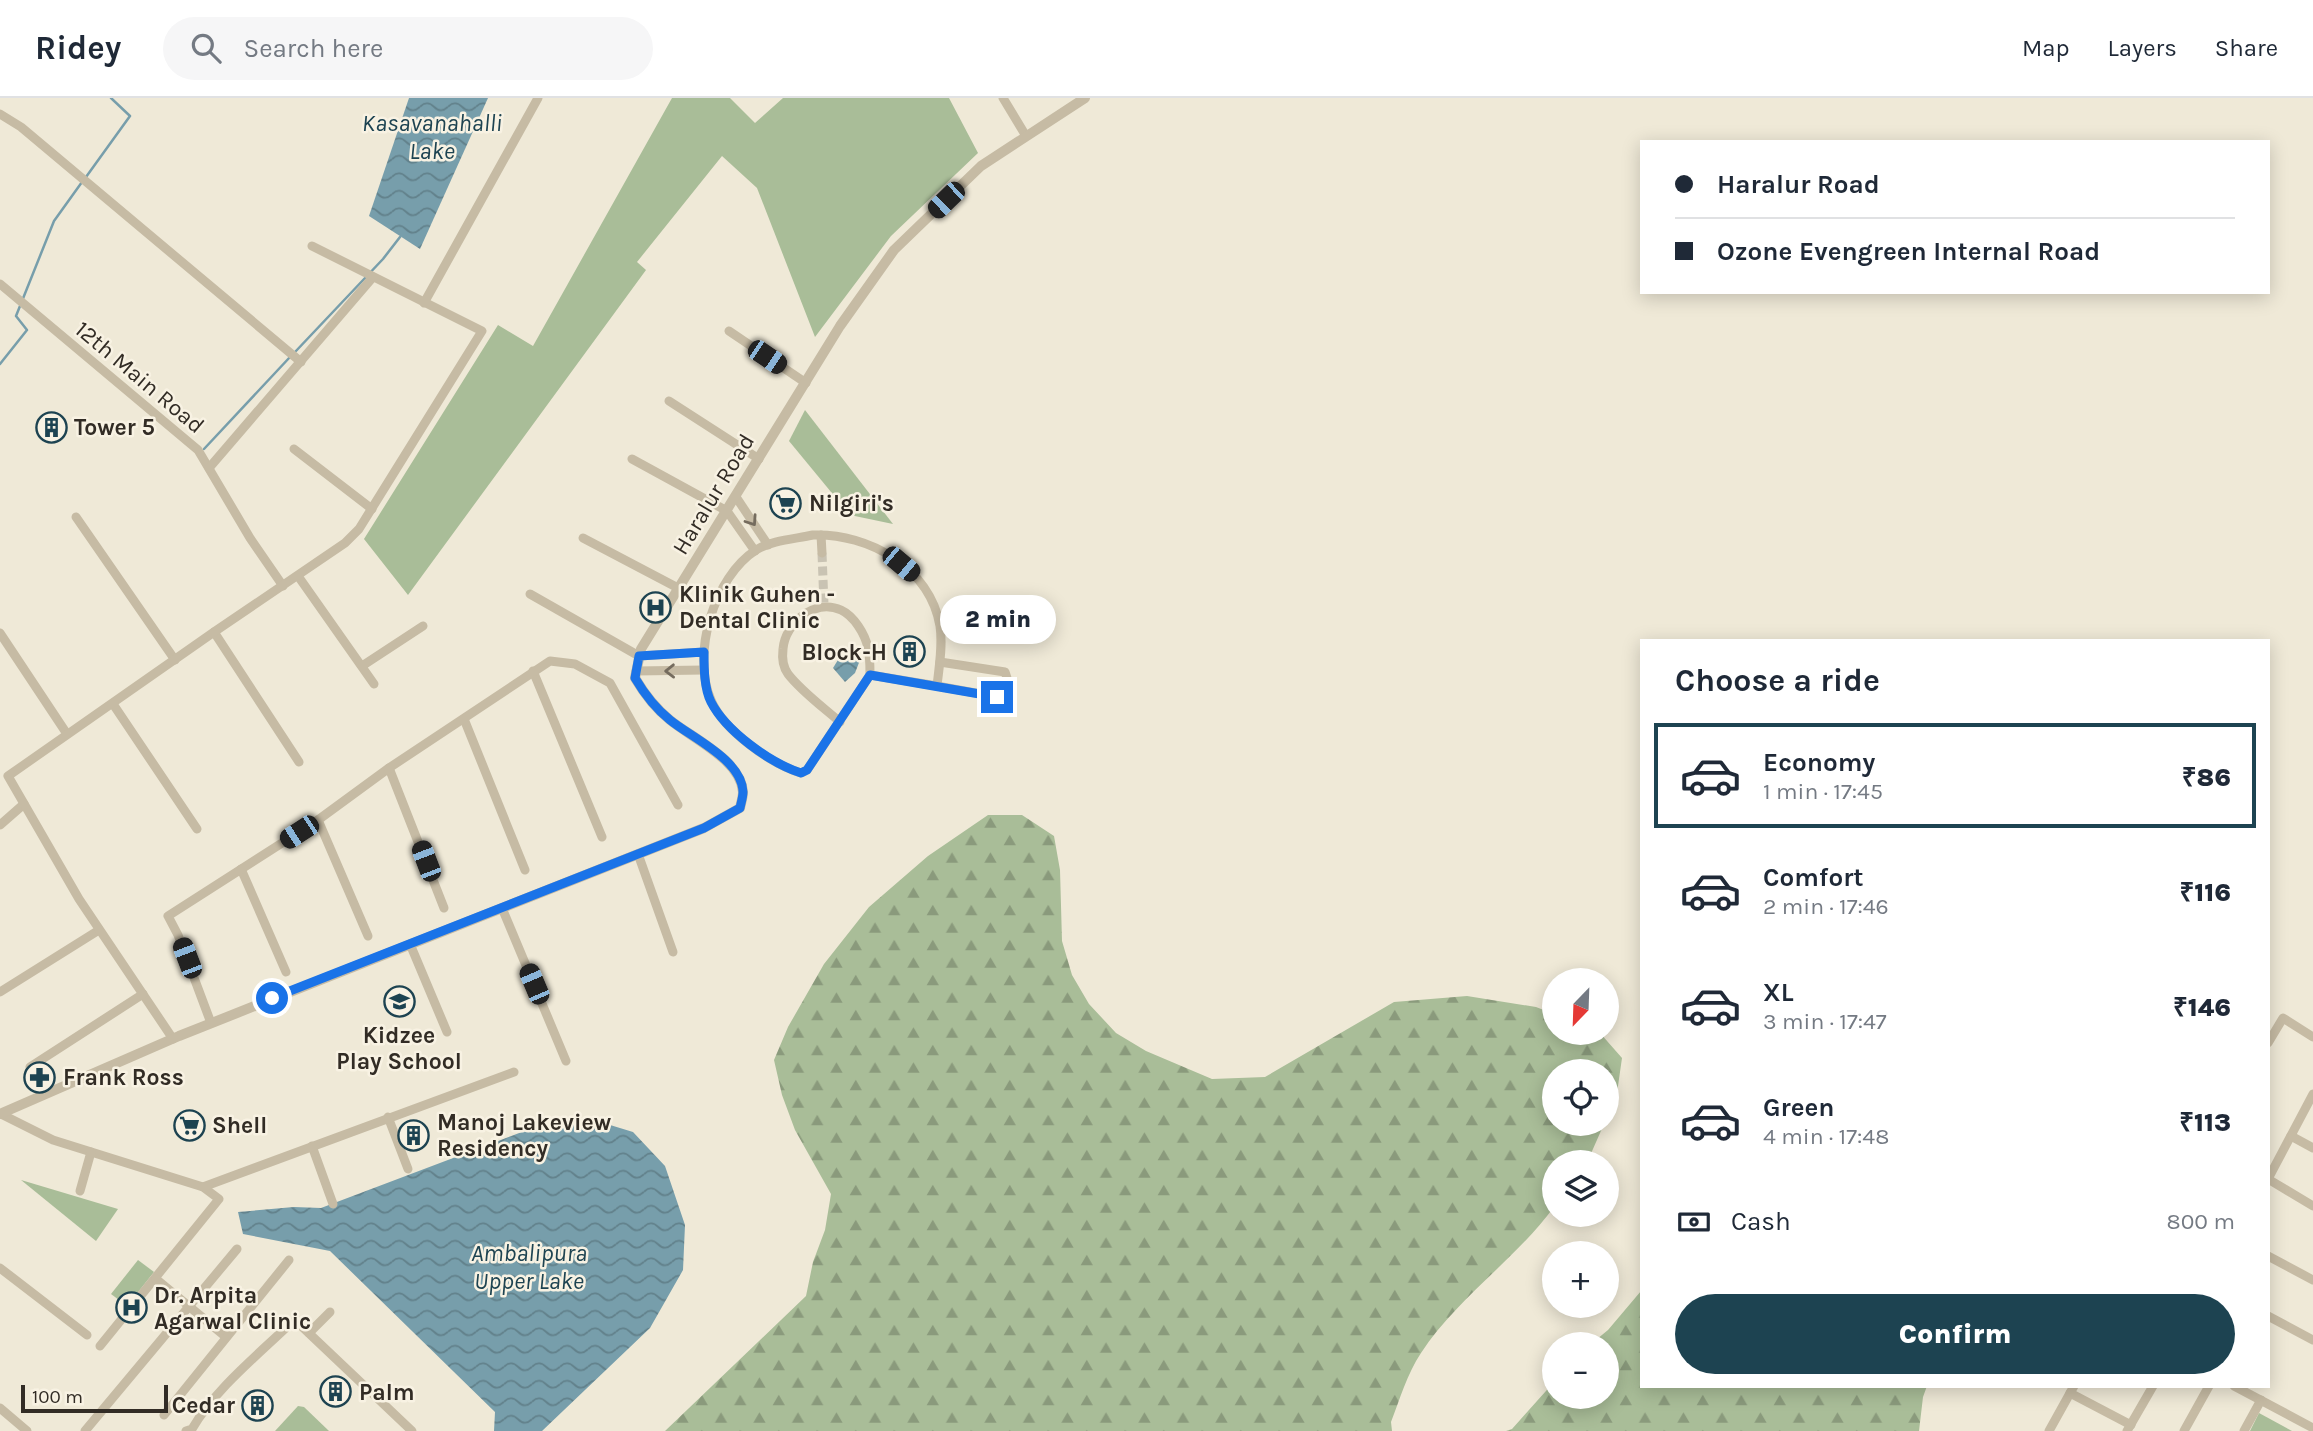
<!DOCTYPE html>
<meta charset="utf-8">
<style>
:root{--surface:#fff;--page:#f6f6f7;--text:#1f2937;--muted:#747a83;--line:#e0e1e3;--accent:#1d4351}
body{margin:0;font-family:Karla,sans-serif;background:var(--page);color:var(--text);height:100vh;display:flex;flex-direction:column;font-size:26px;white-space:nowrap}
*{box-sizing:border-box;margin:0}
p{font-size:23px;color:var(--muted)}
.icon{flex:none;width:38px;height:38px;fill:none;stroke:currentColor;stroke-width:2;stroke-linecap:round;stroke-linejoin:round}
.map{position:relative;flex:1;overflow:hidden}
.details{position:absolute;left:1640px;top:541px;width:630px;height:749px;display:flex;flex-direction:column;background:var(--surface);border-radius:0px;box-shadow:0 4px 18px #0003}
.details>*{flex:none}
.banner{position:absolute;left:1640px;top:42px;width:630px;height:154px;border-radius:0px;box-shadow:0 4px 18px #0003;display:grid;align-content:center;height:154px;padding:0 35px;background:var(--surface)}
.needle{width:46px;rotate:203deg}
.fabs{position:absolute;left:1542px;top:870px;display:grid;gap:14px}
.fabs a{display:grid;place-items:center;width:77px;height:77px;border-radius:50%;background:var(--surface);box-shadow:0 4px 18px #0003;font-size:35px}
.scale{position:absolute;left:21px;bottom:18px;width:147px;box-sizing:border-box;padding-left:7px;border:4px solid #322c25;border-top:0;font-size:19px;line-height:24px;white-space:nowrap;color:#322c25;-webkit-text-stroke:5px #f8f2e3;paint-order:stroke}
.end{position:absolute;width:32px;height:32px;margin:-16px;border:9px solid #1a73e8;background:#fff;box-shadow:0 0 0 4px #fff}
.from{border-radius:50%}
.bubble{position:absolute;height:49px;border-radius:24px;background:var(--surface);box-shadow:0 4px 18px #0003;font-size:23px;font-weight:800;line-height:49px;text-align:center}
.car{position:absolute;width:21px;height:42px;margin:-21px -10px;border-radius:9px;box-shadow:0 0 5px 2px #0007;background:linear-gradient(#222 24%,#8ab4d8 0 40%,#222 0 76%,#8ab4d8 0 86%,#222 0)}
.banner b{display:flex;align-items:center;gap:24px;height:66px;font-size:26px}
.banner b+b{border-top:2px solid var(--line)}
.banner i{width:18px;height:18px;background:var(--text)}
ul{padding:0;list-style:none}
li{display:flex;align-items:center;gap:21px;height:105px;margin:0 14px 10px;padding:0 21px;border:4px solid transparent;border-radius:0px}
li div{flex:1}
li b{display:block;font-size:26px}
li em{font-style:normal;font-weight:800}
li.active{border-color:var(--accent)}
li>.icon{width:63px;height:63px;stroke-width:1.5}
h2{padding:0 35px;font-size:32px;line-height:84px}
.pay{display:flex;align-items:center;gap:18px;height:77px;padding:0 35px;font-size:26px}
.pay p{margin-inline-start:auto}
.cta{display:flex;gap:14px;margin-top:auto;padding:14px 35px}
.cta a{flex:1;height:80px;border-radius:42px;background:var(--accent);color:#fff;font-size:28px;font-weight:800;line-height:80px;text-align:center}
header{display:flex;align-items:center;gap:42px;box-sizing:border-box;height:98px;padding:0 35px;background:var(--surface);border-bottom:2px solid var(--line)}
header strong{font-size:33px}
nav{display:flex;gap:38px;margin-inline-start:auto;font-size:24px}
.search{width:490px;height:63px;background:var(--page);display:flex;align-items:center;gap:18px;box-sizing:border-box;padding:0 24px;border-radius:38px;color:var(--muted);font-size:26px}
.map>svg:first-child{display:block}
.green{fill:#a9bd98}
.forest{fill:url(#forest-firs)}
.water{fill:url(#water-waves)}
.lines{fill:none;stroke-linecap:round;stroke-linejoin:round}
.stream{stroke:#779eab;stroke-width:2.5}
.minor-tunnel{stroke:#c9c3b3;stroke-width:9;stroke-dasharray:9 4.5;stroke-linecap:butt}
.minor{stroke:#c6bba4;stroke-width:9}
.tertiary{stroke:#c6bba4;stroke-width:10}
.oneway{stroke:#756c5e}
.route{stroke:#1a73e8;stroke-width:9}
.labels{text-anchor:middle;stroke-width:5;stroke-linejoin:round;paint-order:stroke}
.street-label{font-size:23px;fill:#322c25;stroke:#f8f2e3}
.poi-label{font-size:23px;font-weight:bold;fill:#322c25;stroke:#f8f2e3;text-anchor:start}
.water-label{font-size:24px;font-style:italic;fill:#1d4351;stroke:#f8f2e3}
</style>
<header>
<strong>Ridey</strong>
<div class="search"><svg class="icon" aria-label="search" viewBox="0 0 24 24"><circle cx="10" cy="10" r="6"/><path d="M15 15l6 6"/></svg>Search here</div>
<nav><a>Map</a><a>Layers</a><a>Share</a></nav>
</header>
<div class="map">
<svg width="2313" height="1333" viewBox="0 0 2313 1333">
<defs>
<pattern id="forest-firs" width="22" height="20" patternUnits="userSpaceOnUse" patternTransform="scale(1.75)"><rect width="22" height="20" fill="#a9bd98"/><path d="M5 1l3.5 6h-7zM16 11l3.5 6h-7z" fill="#8a9a7c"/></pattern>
<pattern id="water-waves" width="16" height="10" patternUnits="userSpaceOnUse" patternTransform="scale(1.75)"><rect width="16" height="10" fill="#779eab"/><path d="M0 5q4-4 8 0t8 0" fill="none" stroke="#62818b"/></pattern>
</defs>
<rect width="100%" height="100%" fill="#efe9d7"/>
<g class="green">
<polygon points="672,0 730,0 755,25 783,0 949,0 978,55 891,138 815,239 757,90 722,58 637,164 646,172 408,497 364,441 498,227 533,248"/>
<polygon points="805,312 893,426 850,417 789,343"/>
<polygon points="21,1082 118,1111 96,1143"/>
<polygon points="138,1162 154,1174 127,1208 111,1196"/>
<polygon points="298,1308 304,1309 329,1333 275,1333"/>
<polygon points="2259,1315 2292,1333 2250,1333"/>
</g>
<g class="forest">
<path d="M988 717H1022L1054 738 1060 772 1062 843 1072 877 1089 906 1116 935 1146 953 1212 981 1265 979 1394 904 1467 898 1536 909 1554 916V934L1600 935 1622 960 1617 995 1607 1019 1606 973H1554V1026H1604L1589 1060 1586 1064H1554V1109C1516 1161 1457 1200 1421 1255 1407 1276 1400 1301 1391 1324L1392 1333H665L806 1198 813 1164 825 1132 831 1096 795 1032 782 997 774 962 788 929 824 866 869 809 928 758Z"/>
<polygon points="1641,1193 1642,1288 1927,1288 1923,1299 1919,1333 1506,1333 1512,1331 1554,1284 1554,1298 1606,1298 1606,1246 1591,1246 1608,1232"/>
</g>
<g class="water">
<polygon points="409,0 488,0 420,151 369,118"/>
<polygon points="841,557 860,562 855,575 845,584 833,570"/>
<polygon points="597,1023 633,1034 665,1068 685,1127 683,1172 650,1230 542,1333 494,1333 495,1314 330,1153 243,1136 238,1114 294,1109 321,1110 535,1029"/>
</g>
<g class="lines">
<g class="stream">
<polyline points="86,79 130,18 111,0"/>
<polyline points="295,254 383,161 400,139"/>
<polyline points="0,266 27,232 16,218 54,123 82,84"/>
<polyline points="204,351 290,259"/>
</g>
<polyline class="minor-tunnel" points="822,455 824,507"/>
<g class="minor">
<polyline points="1003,0 1026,38"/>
<polyline points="0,16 21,29 301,264"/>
<polyline points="0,186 198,352 250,440 283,488"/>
<polyline points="424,205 538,0"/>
<polyline points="729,233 806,285"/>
<polyline points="669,303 759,361"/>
<polyline points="294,351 372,411"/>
<polyline points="632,361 727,413 755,453"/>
<polyline points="209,370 373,179"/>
<polyline points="736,399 768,447"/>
<polyline points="76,419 175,562"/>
<path d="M813 437C869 435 930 470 940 528 943 548 939 569 937 588L870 577 807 672 801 675C771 666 723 632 711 602 691 556 714 479 756 452 772 442 795 441 813 437Z"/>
<polyline points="821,437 822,455"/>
<polyline points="583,440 680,491"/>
<polyline points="298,478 374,586"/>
<polyline points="530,496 639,558 704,554"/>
<polyline points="214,534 299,664"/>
<polyline points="0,535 67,636"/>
<polyline points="362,568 423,528"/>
<polyline points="533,573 602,739"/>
<polyline points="636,573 704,572"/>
<polyline points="937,588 997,599 1001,597 1007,580 1005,574 940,564"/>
<polyline points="113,606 197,731"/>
<polyline points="464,621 525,772"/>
<path d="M840 624C823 609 802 594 788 576 783 569 782 559 783 551 785 525 815 500 841 512 854 518 865 536 868 550 870 558 870 568 870 577"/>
<polyline points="389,670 444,810"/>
<polyline points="318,722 368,838"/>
<polyline points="0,727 24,706"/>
<polyline points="638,756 673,854"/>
<polyline points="241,771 286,874"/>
<polyline points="502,810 566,963"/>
<polyline points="410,846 447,934"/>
<polyline points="0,894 99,832"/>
<polyline points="211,925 178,837 168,818 318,722 389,670 550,563 575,566 610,585 678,707"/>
<polyline points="173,941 79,801 8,678 214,534 345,445 359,431 482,233 312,148"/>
<polyline points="2268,945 2283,920 2313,939"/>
<polyline points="30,969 143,896"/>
<polyline points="2313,996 2268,1081 2313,1108"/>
<polyline points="1,1016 53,1042 203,1089 219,1101 100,1248"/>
<polyline points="388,1019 408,1071"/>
<polyline points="2291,1038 2313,1050"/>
<polyline points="312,1048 333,1106"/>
<polyline points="203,1089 514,974"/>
<polyline points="80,1093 91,1054"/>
<polyline points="2268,1158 2313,1182"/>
<polyline points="0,1170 87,1237"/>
<polyline points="156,1181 226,1239"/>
<polyline points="2268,1218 2313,1242"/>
<polyline points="309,1235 330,1214"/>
<polyline points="2234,1288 2313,1330"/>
<polyline points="2070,1295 2131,1327"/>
<polyline points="0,1310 27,1333"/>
<polyline points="164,1317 289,1162"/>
<polyline points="85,1333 237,1151"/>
<path d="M186 1333 192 1331C216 1290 258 1257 292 1224L296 1223 412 1333"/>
<polyline points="2049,1333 2074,1288"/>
<polyline points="2127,1333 2153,1288"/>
<polyline points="2184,1333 2209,1288"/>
<polyline points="2244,1333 2261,1302"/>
</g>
<path class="tertiary" d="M0 1016 179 938 704 730 740 710C741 705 743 699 743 694 741 662 692 640 670 622 655 610 645 597 635 580L641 551 840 228 894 152 981 68 1085 0"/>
</g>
<defs><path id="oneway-chevron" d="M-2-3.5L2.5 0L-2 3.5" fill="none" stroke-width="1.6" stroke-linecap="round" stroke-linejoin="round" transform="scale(1.75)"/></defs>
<g class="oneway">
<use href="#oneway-chevron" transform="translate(752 423) rotate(56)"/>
<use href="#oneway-chevron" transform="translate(670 573) rotate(179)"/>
</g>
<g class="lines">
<path class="route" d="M272 900 704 730 740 710C741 705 743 699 743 694 742 662 692 640 670 622 655 610 645 597 635 580L639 558 704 554C704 570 704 590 711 604 726 633 770 665 801 675L807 672 870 577 997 599"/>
</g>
<defs>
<symbol id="building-ring" viewBox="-11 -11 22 22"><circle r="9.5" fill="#f8f2e3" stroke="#1d4351" stroke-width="1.5"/><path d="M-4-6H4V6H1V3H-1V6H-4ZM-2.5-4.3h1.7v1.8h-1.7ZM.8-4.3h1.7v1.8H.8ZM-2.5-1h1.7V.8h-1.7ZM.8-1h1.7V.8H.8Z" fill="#1d4351"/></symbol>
<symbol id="supermarket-ring" viewBox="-11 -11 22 22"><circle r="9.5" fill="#f8f2e3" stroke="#1d4351" stroke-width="1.5"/><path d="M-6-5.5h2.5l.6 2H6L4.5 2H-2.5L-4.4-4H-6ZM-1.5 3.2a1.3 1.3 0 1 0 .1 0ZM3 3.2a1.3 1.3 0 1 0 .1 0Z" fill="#1d4351"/></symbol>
<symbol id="hospital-ring" viewBox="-11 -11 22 22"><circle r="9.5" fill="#f8f2e3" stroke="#1d4351" stroke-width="1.5"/><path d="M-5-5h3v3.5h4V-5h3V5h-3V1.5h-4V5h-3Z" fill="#1d4351"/></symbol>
<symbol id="school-ring" viewBox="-11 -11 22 22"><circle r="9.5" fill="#f8f2e3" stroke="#1d4351" stroke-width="1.5"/><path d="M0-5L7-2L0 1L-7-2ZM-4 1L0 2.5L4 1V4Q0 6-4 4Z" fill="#1d4351"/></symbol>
<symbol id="pharmacy-ring" viewBox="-11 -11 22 22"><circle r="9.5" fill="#f8f2e3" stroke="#1d4351" stroke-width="1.5"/><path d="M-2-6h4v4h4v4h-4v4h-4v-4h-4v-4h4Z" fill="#1d4351"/></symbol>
</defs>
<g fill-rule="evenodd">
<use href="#building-ring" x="34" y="312" width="35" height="35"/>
<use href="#supermarket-ring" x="768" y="388" width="35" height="35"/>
<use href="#hospital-ring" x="638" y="492" width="35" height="35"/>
<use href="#building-ring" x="892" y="536" width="35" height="35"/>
<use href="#school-ring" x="382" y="886" width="35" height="35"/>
<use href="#pharmacy-ring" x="22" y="962" width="35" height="35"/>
<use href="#supermarket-ring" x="172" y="1010" width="35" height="35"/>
<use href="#building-ring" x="396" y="1020" width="35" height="35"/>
<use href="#hospital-ring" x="114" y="1192" width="35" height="35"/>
<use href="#building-ring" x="318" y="1276" width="35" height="35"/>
<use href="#building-ring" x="240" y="1290" width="35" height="35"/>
</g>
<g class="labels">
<g class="street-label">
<text transform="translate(140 279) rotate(40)" y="8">12th Main Road</text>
<text transform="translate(713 396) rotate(-59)" y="8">Haralur Road</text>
</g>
<g class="poi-label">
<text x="74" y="337">Tower 5</text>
<text x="809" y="413">Nilgiri's</text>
<text x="679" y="504">Klinik Guhen -<tspan x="679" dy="26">Dental Clinic</tspan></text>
<text x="887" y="562" text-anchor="end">Block-H</text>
<text x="399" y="945" text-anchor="middle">Kidzee<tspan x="399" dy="26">Play School</tspan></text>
<text x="63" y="987">Frank Ross</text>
<text x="437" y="1032">Manoj Lakeview<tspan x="437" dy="26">Residency</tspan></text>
<text x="212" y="1035">Shell</text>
<text x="154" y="1205">Dr. Arpita<tspan x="154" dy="26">Agarwal Clinic</tspan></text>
<text x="359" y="1302">Palm</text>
<text x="235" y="1315" text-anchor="end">Cedar</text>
</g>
<g class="water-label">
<text x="432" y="33">Kasavanahalli<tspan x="432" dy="28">Lake</tspan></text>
<text x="529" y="1163">Ambalipura<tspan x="529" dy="28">Upper Lake</tspan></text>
</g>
</g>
</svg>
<div class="fabs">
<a><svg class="needle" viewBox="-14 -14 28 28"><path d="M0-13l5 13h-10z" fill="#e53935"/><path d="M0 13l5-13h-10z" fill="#747a83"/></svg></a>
<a><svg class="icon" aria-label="locate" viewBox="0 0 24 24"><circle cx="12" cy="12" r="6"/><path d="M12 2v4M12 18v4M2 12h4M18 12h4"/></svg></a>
<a><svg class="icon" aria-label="layers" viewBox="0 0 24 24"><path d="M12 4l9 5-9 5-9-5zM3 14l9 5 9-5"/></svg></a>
<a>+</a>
<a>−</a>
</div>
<div class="scale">100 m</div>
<i class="end from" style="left:272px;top:900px"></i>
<i class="end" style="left:997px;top:599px"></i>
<div class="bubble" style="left:940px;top:497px;width:116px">2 min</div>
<i class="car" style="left:946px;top:102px;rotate:226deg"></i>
<i class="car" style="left:767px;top:259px;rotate:124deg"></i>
<i class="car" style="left:901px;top:466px;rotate:130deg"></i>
<i class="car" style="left:299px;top:734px;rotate:237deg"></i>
<i class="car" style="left:426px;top:763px;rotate:339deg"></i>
<i class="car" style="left:187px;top:860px;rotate:339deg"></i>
<i class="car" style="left:534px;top:886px;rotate:337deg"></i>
<div class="banner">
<b><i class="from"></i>Haralur Road</b>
<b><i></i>Ozone Evengreen Internal Road</b>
</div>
<section class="details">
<h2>Choose a ride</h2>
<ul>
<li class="active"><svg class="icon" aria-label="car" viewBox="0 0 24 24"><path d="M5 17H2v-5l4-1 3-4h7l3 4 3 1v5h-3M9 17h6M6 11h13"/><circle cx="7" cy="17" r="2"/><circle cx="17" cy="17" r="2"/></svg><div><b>Economy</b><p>1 min · 17:45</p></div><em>₹86</em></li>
<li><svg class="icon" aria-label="car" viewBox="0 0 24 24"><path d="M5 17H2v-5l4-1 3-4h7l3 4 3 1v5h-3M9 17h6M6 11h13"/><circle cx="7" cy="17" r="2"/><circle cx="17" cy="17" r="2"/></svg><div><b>Comfort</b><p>2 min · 17:46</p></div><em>₹116</em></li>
<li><svg class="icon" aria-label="car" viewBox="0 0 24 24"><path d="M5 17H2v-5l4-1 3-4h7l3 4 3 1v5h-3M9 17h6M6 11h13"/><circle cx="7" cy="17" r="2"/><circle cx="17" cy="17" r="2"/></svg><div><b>XL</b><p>3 min · 17:47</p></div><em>₹146</em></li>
<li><svg class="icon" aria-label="car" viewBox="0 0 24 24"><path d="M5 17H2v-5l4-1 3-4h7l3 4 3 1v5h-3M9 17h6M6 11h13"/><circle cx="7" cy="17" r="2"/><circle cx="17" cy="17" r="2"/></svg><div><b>Green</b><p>4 min · 17:48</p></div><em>₹113</em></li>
</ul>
<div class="pay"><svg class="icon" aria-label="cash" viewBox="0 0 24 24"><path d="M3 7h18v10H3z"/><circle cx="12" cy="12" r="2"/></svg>Cash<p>800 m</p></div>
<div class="cta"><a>Confirm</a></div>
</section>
</div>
